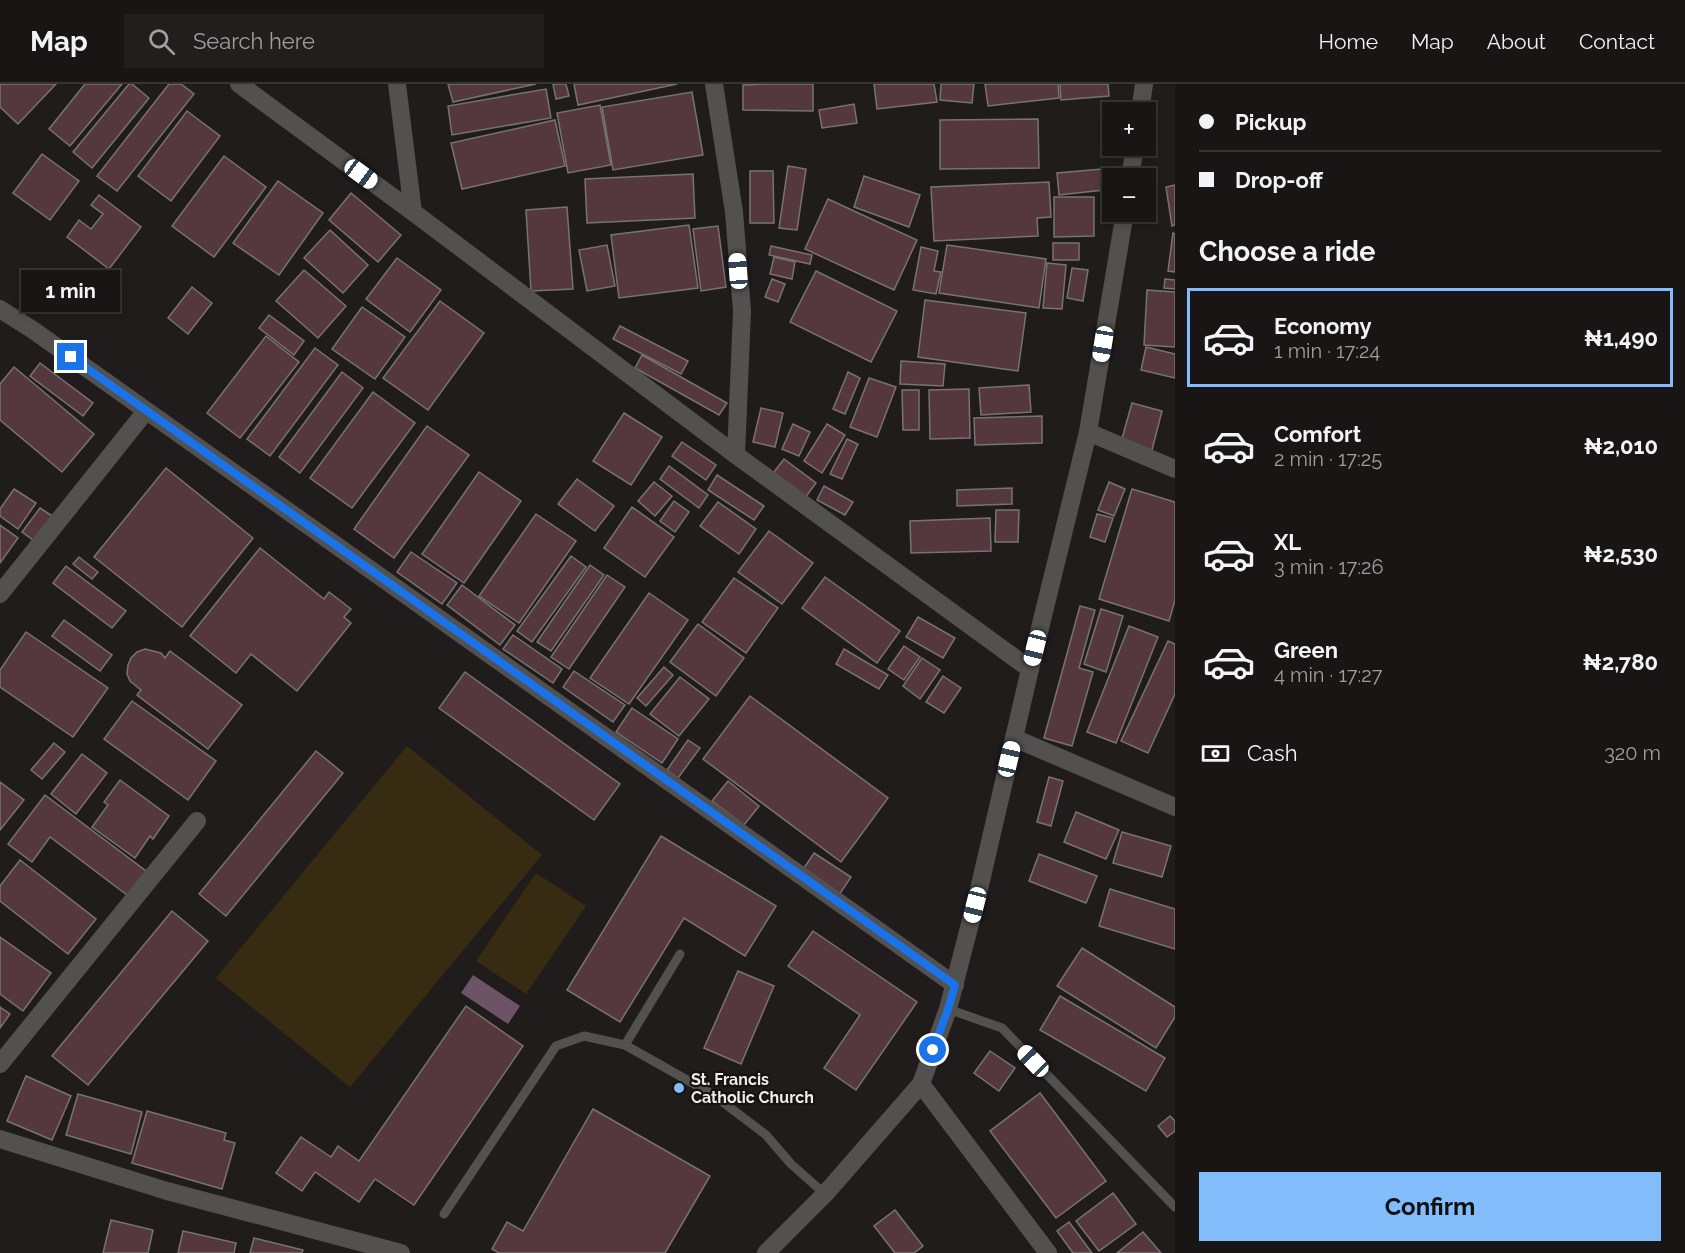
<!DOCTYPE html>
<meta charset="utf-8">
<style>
:root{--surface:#181514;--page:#211e1d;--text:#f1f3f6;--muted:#9f9fa0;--line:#363434;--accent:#83bcfb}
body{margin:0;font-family:Raleway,sans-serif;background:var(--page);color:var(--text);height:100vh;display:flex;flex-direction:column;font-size:22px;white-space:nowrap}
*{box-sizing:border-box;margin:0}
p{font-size:20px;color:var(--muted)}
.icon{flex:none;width:33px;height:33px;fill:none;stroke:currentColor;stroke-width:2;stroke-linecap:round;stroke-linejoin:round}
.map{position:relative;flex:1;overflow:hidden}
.panel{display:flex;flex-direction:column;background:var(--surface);width:510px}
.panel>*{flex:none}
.hud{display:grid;align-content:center;height:132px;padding:0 24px;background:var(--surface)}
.controls{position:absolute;left:1102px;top:18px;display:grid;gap:12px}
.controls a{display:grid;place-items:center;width:54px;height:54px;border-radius:0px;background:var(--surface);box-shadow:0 3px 9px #0003,0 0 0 2px var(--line);font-size:30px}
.end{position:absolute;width:27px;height:27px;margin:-14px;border:8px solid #1a73e8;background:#fff;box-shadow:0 0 0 3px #fff}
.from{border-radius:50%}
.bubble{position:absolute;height:42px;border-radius:0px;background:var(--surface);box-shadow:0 3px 9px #0003,0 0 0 2px var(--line);font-size:20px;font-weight:700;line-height:42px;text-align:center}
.car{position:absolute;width:18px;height:36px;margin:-18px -9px;border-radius:8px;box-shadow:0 0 4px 2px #0007;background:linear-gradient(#fff 24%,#345 0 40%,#fff 0 76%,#345 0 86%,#fff 0)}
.hud b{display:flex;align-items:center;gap:21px;height:57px;font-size:22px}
.hud b+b{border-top:2px solid var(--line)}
.hud i{width:15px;height:15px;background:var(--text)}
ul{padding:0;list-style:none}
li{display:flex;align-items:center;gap:18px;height:99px;margin:0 12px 9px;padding:0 12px;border:3px solid transparent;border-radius:0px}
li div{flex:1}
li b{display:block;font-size:22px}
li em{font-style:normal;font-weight:700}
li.active{border-color:var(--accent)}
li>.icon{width:54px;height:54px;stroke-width:1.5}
h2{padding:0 24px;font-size:27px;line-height:72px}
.pay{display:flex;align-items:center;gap:15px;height:66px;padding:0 24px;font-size:22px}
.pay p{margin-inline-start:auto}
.button{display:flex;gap:12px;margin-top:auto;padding:12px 24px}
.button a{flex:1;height:69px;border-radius:0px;background:var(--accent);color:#111;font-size:24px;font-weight:700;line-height:69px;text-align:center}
header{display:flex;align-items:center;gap:36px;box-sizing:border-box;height:84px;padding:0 30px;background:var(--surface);border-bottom:2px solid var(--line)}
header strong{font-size:28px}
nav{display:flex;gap:33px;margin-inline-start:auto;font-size:21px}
.search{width:420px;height:54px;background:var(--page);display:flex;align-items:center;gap:15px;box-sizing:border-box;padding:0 21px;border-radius:0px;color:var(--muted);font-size:22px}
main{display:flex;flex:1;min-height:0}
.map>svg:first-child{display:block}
.green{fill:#372c11}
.water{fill:#6c5366}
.building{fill:#55373e;stroke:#777374;stroke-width:1.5}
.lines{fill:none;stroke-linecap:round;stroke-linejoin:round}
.service{stroke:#525150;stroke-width:9}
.minor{stroke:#525150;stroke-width:18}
.tertiary{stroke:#525150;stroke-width:18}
.route{stroke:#1a73e8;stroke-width:8}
.poi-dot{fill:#83bcfb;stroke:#161312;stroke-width:2}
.labels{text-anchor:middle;stroke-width:4.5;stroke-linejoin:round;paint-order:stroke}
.poi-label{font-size:16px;font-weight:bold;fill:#eeebea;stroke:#161312;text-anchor:start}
</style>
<header>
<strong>Map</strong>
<div class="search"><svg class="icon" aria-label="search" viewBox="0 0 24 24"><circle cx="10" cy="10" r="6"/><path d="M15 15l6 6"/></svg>Search here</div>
<nav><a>Home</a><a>Map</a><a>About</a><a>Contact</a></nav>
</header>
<main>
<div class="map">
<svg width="1175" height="1169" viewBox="0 0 1175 1169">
<rect width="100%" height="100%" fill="#201c1b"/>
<g class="green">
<polygon points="407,662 542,771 350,1003 216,894"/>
<polygon points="536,789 586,822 526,910 476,877"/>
</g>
<polygon class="water" points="473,891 520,922 508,940 461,909"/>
<g class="building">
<polygon points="0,0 56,0 18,40 0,23"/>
<polygon points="85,0 122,0 70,62 49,45"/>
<polygon points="129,0 132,0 149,14 92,84 73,68"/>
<polygon points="169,0 181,0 194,10 117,107 97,92"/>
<polygon points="448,0 536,0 453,18"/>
<polygon points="553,0 566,0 569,12 556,15"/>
<polygon points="574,0 677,0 578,21"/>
<polygon points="764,0 813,0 813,27 743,26 743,1"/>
<polygon points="874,0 934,0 937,18 877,25"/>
<polygon points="941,0 974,0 972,19 940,16"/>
<polygon points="985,0 1058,0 1059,14 988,22"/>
<polygon points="1060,0 1108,0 1109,12 1061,16"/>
<polygon points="546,5 551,34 452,51 448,22"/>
<polygon points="692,8 703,71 613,86 602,23"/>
<polygon points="854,20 857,39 822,44 819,26"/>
<polygon points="600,21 611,81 568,89 557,29"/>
<polygon points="187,27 220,52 171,117 138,92"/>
<polygon points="1038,35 1039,84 940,85 940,36"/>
<polygon points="555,36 565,82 462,105 451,59"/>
<polygon points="42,70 79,97 50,136 13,109"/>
<polygon points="224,72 266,103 214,173 172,142"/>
<polygon points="788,82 806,85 797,146 779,144"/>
<polygon points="1102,85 1104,106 1059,111 1057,89"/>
<polygon points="750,87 773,87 774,139 750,139"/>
<polygon points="693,90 695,134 587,139 585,95"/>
<polygon points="864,92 920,111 909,143 854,123"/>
<polygon points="278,97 323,129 279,191 233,159"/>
<polygon points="1049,98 1051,133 1037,134 1038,152 934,157 931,103"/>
<polygon points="1175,101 1175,141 1172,142 1166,103"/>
<polygon points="351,109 401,151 378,178 329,136"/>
<polygon points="99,111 141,143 109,185 67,153 79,136 91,145 103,130 91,121"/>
<polygon points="1054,113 1094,113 1094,152 1054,153"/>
<polygon points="828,115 917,156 894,206 805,165"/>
<polygon points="567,123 573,205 531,207 526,126"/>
<polygon points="689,141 698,204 619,214 611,151"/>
<polygon points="718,142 726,203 701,207 693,145"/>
<polygon points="330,146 368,181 343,209 304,174"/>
<polygon points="1173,149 1175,150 1175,188 1168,187"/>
<rect x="1053" y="159" width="26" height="17"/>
<polygon points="607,161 615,202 587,207 579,166"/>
<polygon points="947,161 1046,175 1039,224 939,209"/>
<polygon points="771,162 812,171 810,180 769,171"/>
<polygon points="921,163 938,167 934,187 941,188 936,210 913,206"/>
<polygon points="774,173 795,178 792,195 770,190"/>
<polygon points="397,174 441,206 410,248 366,215"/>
<polygon points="1047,179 1066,181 1062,225 1043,224"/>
<polygon points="1072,184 1088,186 1083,217 1067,214"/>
<polygon points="304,186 346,222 318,254 276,217"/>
<polygon points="816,187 897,227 871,278 790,238"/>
<polygon points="772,195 785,200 778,218 765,213"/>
<polygon points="1165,195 1175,196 1175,205 1164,204"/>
<polygon points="192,203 212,219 188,250 168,234"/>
<polygon points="1147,206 1175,208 1175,263 1144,261"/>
<polygon points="925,216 1026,229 1018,287 918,273"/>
<polygon points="440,217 484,249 428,326 383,294"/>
<polygon points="362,223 405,253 375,295 332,265"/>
<polygon points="269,231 304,257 294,271 259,244"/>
<polygon points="620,242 688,277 681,290 613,255"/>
<polygon points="266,252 299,278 240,354 207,329"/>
<polygon points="1146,263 1175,270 1175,294 1141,286"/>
<polygon points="315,264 338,281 270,372 247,355"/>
<polygon points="642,271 727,319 719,331 635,284"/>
<polygon points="901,277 945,280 943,302 900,300"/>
<polygon points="40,279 93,319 83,332 30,292"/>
<polygon points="14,283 94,350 62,388 0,336 0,300"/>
<polygon points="342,288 363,304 300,389 279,373"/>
<polygon points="848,288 860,294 845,330 833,325"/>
<polygon points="869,294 896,303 877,353 850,343"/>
<polygon points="1029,301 1031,328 981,331 979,304"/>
<polygon points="969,305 970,354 930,355 929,306"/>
<polygon points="902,306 919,306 919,346 903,346"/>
<polygon points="373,308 415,339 352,424 310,394"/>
<polygon points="1132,319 1162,327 1152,366 1121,358"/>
<polygon points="761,324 783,329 775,363 753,358"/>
<polygon points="624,329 662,353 631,401 593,377"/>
<polygon points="1042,332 1042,359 975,361 974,334"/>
<polygon points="793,340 810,348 799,372 782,365"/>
<polygon points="827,340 845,351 822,389 804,377"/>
<polygon points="427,342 469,371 394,474 354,445"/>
<polygon points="847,355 858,360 842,395 830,390"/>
<polygon points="682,358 716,381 706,396 672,372"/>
<polygon points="784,375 816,399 805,414 773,389"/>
<polygon points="669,382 708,411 699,424 660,395"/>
<polygon points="166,384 253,454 182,543 94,473"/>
<polygon points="479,388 521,417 464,499 422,470"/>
<polygon points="717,391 764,422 754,436 708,406"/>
<polygon points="577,395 614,422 595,447 558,420"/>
<polygon points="654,398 672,412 655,432 638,417"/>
<polygon points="1109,398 1125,405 1114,432 1098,426"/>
<polygon points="824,402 853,418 845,431 817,416"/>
<polygon points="1012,404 1012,420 957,422 957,406"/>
<polygon points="14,405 36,419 18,445 0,432 0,425"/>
<polygon points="1132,405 1175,418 1175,516 1169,537 1099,515"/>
<polygon points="674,417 689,428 675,448 660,437"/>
<polygon points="718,418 756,445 739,470 700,442"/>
<polygon points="632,423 674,453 645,493 604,464"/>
<polygon points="40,424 54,433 36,458 22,448"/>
<polygon points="996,426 1019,426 1018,458 995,458"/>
<polygon points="536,430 576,457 519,539 479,512"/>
<polygon points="1097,430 1113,434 1105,458 1090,453"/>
<polygon points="990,434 991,467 911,469 910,437"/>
<polygon points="0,441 18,454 0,479"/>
<polygon points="769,447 813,479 782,520 738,488"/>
<polygon points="260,464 324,515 329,508 351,525 344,533 351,539 297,607 251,570 236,589 190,552"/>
<polygon points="411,468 457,499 442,520 397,488"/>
<polygon points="571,472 586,483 532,558 517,547"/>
<polygon points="79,473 98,488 92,495 73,480"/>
<polygon points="590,481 604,491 551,567 537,558"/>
<polygon points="66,482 126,527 112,544 53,499"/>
<polygon points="607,491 625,503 569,585 551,573"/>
<polygon points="825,493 900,547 877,579 802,524"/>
<polygon points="734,494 778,524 746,569 702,538"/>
<polygon points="462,501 515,541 500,561 447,521"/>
<polygon points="649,509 688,536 629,620 590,594"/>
<polygon points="1080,522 1095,526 1079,584 1093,588 1072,662 1044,654"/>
<polygon points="1101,525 1123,532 1106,588 1084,580"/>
<polygon points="918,533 955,554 943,574 906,553"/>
<polygon points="64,536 112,571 100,587 52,552"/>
<polygon points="698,540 744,574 716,612 670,578"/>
<polygon points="1129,542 1158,553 1116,659 1087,648"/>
<polygon points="26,548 108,604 73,653 0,603 0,586"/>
<polygon points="513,551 562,585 553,599 503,565"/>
<polygon points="1168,557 1175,560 1175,610 1148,669 1121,657"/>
<polygon points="904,562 920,573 904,596 888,585"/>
<polygon points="145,565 161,569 165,574 170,567 242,621 208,665 137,611 141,606 130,597 127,590 128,581 131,574 137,568"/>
<polygon points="844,565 888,591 879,605 836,580"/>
<polygon points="922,574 940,586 920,615 903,602"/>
<polygon points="664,583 673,591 646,622 637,614"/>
<polygon points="574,587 625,621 613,638 563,603"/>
<polygon points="465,588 620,700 594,736 439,624"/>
<polygon points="943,592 961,604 944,629 926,618"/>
<polygon points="680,593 709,615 679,652 650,630"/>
<polygon points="750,612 888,714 841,778 703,675"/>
<polygon points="132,617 216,677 188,716 104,655"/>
<polygon points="632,624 678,655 662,679 616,648"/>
<polygon points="688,656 700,664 678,694 667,686"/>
<polygon points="54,659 65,668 42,695 31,686"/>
<polygon points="316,667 343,689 226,832 199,810"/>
<polygon points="82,670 107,689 76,730 51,710"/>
<polygon points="1049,693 1063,697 1051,742 1037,738"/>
<polygon points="120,696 169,732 153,755 150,752 135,774 92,743 108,721 104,718"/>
<polygon points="728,697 759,722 744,741 712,717"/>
<polygon points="0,698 24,716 0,746"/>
<polygon points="45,711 150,790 131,814 50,753 32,778 8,760"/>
<polygon points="1076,728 1119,746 1106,775 1064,758"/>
<polygon points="1122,748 1171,762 1162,793 1113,779"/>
<polygon points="661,752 776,822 745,872 684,834 620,938 567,906"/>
<polygon points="814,769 851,793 839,811 802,787"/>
<polygon points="1039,770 1097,792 1086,819 1029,797"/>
<polygon points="20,776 96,835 68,870 0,817 0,802"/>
<polygon points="1110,805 1175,825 1175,865 1099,842"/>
<polygon points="172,827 208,857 88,1001 52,972"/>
<polygon points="813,847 917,918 856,1006 824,984 860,931 788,882"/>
<polygon points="0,853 51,889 23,927 0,910"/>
<polygon points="1082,864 1175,923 1175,933 1156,964 1057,902"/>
<polygon points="738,887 774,902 741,980 704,964"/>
<polygon points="1060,912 1165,974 1146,1007 1040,946"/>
<polygon points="466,922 523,962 414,1121 375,1095 359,1118 315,1088 302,1107 276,1089 301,1053 331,1073 338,1062 359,1077"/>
<polygon points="0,923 10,930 0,944"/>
<polygon points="990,967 1015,984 999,1007 974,989"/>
<polygon points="26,992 71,1012 52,1056 7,1037"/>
<polygon points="1040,1009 1106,1097 1056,1134 990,1047"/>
<polygon points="78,1010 142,1028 131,1070 66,1051"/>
<polygon points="593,1025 710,1092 665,1169 499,1169 492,1165 507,1138 523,1147"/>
<polygon points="147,1027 226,1049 224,1056 235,1059 222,1105 132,1079"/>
<polygon points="1170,1032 1175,1037 1175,1047 1167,1053 1158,1042"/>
<polygon points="1113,1109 1136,1140 1099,1167 1076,1137"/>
<polygon points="895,1126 923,1162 914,1169 895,1169 874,1142"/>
<polygon points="111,1136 153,1146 148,1169 103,1169"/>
<polygon points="1069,1138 1092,1169 1073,1169 1057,1147"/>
<polygon points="183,1147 236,1159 234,1169 178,1169"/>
<polygon points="1143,1148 1161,1169 1117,1169"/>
<polygon points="254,1154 303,1166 302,1169 250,1169"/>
</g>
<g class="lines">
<g class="service">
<polyline points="948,925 1002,944 1175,1123"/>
<polyline points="625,961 680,870"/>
<polyline points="444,1130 556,962 584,952 625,961 712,1010 766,1051 791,1080 825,1110"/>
</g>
<g class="minor">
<polyline points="239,0 413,128 736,371 1030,585"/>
<polyline points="397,0 413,128"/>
<polyline points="714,0 734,128 742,227 736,371"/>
<polyline points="0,225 33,246 955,901"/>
<polyline points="1088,348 1175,385"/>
<polyline points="0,510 146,327"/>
<polyline points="1014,654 1175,723"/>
<polyline points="0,980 197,737"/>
<polyline points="921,1000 1048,1169"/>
<polyline points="0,1055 167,1107 401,1169"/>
</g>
<g class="tertiary">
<polyline points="1140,28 1144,0"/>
<polyline points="1130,94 1135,62"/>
<polyline points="766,1169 825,1110 921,1000 948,925 980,801 1030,585 1088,348 1125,128"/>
</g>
</g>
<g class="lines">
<polyline class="route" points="71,273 955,901 948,925 933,966"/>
</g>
<circle class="poi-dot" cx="679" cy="1004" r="6"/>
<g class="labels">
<g class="poi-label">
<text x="691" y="1001">St. Francis<tspan x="691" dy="18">Catholic Church</tspan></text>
</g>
</g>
</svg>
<div class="controls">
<a>+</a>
<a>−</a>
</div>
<i class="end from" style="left:933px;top:966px"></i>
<i class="end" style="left:71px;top:273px"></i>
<div class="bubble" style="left:21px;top:186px;width:99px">1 min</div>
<i class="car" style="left:361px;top:90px;rotate:126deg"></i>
<i class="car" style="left:738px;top:187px;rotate:356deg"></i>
<i class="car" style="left:1103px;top:260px;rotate:189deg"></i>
<i class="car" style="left:1035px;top:564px;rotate:194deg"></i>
<i class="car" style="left:1009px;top:675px;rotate:13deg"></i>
<i class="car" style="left:975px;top:821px;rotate:194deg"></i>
<i class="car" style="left:1033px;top:977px;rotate:316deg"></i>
</div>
<section class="panel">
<div class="hud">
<b><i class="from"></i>Pickup</b>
<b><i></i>Drop-off</b>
</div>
<h2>Choose a ride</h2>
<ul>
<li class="active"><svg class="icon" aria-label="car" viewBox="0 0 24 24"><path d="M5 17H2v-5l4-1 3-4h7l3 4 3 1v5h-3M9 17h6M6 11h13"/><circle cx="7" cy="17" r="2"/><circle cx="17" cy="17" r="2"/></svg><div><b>Economy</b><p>1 min · 17:24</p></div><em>₦1,490</em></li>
<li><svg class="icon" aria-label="car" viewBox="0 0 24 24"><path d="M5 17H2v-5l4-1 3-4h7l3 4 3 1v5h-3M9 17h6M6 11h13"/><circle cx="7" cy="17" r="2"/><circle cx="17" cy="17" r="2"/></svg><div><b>Comfort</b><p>2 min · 17:25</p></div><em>₦2,010</em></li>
<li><svg class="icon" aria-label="car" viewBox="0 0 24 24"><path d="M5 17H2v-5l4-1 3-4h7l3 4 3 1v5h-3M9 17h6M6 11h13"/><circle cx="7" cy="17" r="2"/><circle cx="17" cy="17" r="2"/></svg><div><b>XL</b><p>3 min · 17:26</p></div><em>₦2,530</em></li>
<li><svg class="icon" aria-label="car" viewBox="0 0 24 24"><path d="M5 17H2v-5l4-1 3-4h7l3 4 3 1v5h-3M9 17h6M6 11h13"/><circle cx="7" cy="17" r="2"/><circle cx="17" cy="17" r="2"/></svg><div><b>Green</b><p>4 min · 17:27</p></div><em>₦2,780</em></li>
</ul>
<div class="pay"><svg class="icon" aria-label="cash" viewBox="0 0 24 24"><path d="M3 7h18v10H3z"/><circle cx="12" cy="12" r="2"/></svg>Cash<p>320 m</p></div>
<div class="button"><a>Confirm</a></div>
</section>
</main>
